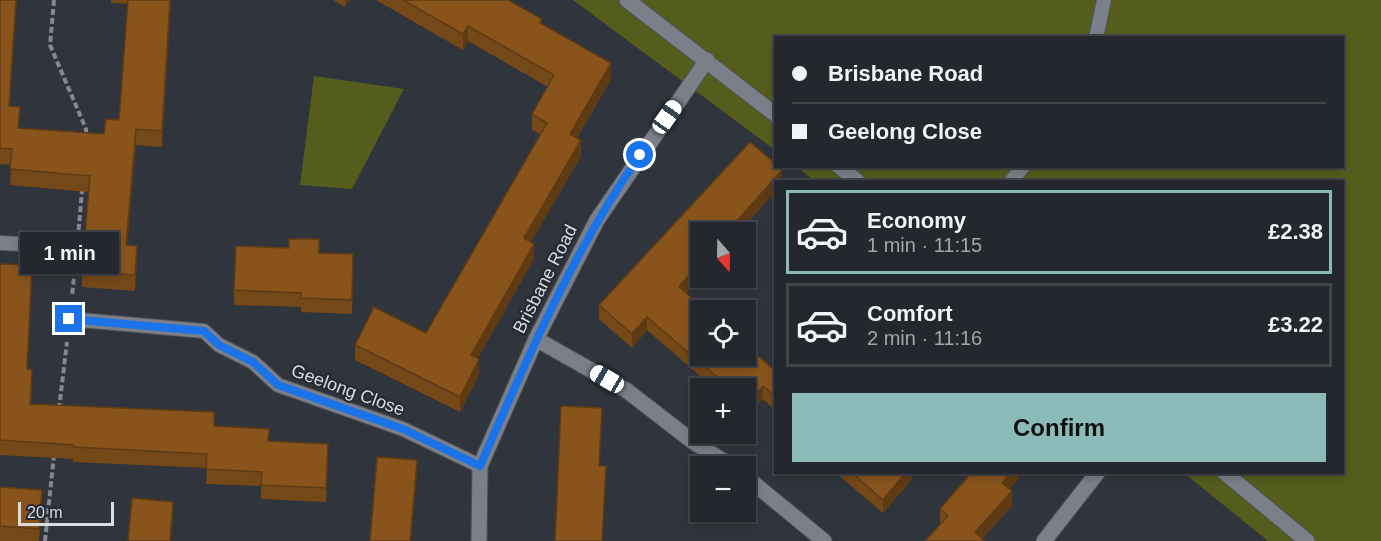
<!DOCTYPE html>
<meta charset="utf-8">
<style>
:root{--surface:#24272d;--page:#2c2f35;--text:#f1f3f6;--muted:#a3a5aa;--line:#414449;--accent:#8bbbb9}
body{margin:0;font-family:Arial,sans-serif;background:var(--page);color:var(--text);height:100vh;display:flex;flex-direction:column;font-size:22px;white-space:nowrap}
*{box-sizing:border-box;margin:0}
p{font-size:20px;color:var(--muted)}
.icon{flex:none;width:33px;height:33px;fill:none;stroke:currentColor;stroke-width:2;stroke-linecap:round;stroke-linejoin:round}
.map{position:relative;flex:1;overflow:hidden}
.sheet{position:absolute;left:774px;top:180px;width:570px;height:294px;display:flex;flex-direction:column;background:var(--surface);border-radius:0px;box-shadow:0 3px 9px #0003,0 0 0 2px var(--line)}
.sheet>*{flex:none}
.hud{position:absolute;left:774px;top:36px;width:570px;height:132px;border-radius:0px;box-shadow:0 3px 9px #0003,0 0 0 2px var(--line);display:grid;align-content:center;height:132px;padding:0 18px;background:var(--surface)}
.needle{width:39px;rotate:160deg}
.tools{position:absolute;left:690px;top:222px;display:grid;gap:12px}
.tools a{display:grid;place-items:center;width:66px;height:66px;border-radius:0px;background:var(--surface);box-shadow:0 3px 9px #0003,0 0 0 2px var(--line);font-size:30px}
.scale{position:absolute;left:18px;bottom:15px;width:96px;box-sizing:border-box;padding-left:6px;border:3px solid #dadce1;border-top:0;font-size:16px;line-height:21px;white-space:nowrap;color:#dadce1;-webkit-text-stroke:4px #262a32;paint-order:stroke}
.end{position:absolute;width:27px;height:27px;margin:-14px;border:8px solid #1a73e8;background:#fff;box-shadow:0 0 0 3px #fff}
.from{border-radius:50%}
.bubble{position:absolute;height:42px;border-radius:0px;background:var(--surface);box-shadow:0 3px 9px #0003,0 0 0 2px var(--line);font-size:20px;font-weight:700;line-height:42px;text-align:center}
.car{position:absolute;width:18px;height:36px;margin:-18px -9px;border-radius:8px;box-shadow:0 0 4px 2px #0007;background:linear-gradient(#fff 24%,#345 0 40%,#fff 0 76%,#345 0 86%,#fff 0)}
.hud b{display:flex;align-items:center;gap:21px;height:57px;font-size:22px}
.hud b+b{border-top:2px solid var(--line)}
.hud i{width:15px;height:15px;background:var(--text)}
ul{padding:10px 0 0;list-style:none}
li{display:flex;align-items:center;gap:18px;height:84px;margin:0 12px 9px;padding:0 6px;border:3px solid var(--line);border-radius:0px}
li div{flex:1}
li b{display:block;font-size:22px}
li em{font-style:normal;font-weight:700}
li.active{border-color:var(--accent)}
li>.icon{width:54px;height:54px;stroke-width:1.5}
.primary-button{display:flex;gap:12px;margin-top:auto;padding:12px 18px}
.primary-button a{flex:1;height:69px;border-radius:0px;background:var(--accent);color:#111;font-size:24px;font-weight:700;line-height:69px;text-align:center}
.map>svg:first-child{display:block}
.green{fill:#555d1c}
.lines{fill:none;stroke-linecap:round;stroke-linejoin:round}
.service-casing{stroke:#4e5258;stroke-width:16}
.minor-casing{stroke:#4e5258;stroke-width:17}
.path{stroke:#85888e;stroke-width:4;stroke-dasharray:6 3;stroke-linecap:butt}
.service{stroke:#7b7f89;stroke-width:14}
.minor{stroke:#7b7f89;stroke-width:15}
.wall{fill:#754818}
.shaded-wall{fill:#5f3b14}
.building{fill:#88541c;stroke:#5f3b14;stroke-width:1.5}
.route{stroke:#1a73e8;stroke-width:8}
.labels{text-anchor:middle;stroke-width:4.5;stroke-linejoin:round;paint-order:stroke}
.street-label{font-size:18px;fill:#dadce1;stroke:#262a32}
</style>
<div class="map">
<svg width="1381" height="541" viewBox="0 0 1381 541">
<rect width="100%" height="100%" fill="#30343c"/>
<g class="green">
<polygon points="573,0 1381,0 1381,541 1268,541 1184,473 1342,472 1342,182 816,182 797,167 1342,166 1342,38 776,38 775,150"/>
<polygon points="314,76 404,89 352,189 300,185"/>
</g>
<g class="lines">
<defs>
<g id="service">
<polyline points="1096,38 1104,0"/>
<polyline points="1011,182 1023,166"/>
<polyline points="0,243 42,245"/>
<polyline points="69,319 204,331 219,345 253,362 278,385 403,429 480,466"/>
</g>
<g id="minor">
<polyline points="627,0 776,115"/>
<polyline points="839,166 858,182"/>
<polyline points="536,339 626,390 692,441 731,466"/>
<polyline points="1224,472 1307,541"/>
<polyline points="746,477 824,541"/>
<polyline points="479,541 480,466 536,339 597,220 707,60"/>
<polyline points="1044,541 1098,472"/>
</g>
</defs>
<use href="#service" class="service-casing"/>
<use href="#minor" class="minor-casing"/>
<g class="path">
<polyline points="54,0 50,45 86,129 86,136"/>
<polyline points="63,247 77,248 72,296"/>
<polyline points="77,248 82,191"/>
<polyline points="59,409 67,342"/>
<polyline points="45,541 54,455"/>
</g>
<use href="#service" class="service"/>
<use href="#minor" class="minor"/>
</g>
<g class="wall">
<polygon points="0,0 10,106 20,128 104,134 119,120 128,4 111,3 111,0 171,0 162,147 136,145 127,245 137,262 135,291 82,287 82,271 88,192 10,185 11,165 0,164"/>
<polygon points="333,0 349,0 345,7"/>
<polygon points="376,0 508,0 542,24 611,79 577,138 581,156 531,242 534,259 477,359 479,375 460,412 355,360 355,345 426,333 540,134 532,130 532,114 548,87 468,41 463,50"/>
<polygon points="750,142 776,164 776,166 778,166 782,170 782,182 776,182 776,191 739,232 700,232 700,276 686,293 706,310 700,310 700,356 746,356 746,345 773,369 776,366 776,411 763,399 747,417 746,416 746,388 714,388 647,330 632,348 599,319 599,305"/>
<polygon points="319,253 353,269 352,314 301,312 301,307 234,305 234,290"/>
<polygon points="0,264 32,279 27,369 32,384 31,404 214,426 328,458 326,502 261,499 261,486 206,484 207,468 73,462 73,459 0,455"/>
<polygon points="835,472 913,472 913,478 883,513"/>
<polygon points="963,472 1024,472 1009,489 1012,506 982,539 940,523 940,509 967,478 963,474"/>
<polygon points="0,487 42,507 39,541 0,541"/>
</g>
<g class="shaded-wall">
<polygon points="16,0 17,0 9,122 9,106"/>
<polygon points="170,0 171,0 162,147 162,131"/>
<polygon points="345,0 349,0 345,7"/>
<polygon points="468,26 468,41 463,50 463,34"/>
<polygon points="611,63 611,79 570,149 570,134"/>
<polygon points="136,129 136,145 126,261 126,245"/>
<polygon points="581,140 581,156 524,254 524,238"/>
<polygon points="782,170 782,182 776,182 776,191 739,232 727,232"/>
<polygon points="534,244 534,259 471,371 471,355"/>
<polygon points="137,246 137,262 135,291 135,275"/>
<polygon points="700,262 700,276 679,300 679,287"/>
<polygon points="32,265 32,279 27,384 27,369"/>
<polygon points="647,317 647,330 632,348 632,334"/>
<polygon points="479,359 479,375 460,412 460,397"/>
<polygon points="763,386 763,399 747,417 747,404"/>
<polygon points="328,444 328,458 326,502 326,488"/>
<polygon points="417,460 417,474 411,541 410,541"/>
<polygon points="906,472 913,472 913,478 883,513 883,500"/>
<polygon points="1011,472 1024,472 1002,497 1002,483"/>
<polygon points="42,490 42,507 39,541 39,529"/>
<polygon points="1012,491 1012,506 980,541 975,532"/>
<polygon points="173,502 173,516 171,541 170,541"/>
</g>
<g class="building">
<polygon points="0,0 16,0 9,106 20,107 18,128 104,134 106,119 119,120 128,0 170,0 162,131 136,129 126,245 137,246 135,275 82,271 90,176 10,169 12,149 0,148"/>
<polygon points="403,0 508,0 542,19 540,23 611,63 570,134 581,140 524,238 534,244 471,355 479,359 460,397 355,345 374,307 426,333 547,123 532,114 554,75 468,26 463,34"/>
<polygon points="750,142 776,164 776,166 778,166 782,170 727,232 700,232 700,262 679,287 706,310 700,310 700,356 746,356 746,345 773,369 776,366 776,397 763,386 747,404 746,402 746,388 730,388 647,317 632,334 599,305"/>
<polygon points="289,239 319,239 319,253 353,254 352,300 301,298 301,293 234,290 236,246 289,248"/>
<polygon points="0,264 32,265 27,369 32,370 30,404 214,412 214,426 269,429 268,441 328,444 326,488 261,485 262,472 206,469 207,454 73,447 73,445 0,440"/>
<polygon points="561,406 602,408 599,466 606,466 602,541 555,541"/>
<polygon points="377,457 417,460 410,541 370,541"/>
<polygon points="851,472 906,472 883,500"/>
<polygon points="972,472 1011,472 1002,483 1012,491 975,532 985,541 925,541 948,516 940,509"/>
<polygon points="0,487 42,490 39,529 0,526"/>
<polygon points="132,498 173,502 170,541 128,541"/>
</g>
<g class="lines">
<path class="route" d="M69 319 204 331 219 345 253 362 278 385 403 429 480 466C527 359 573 251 640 155"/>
</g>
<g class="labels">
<g class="street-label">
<text transform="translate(545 279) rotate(-63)" y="6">Brisbane Road</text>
<text transform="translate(348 390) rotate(20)" y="6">Geelong Close</text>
</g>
</g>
</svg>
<div class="tools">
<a><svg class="needle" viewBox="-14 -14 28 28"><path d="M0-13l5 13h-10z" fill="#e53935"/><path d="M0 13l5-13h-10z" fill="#a3a5aa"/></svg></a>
<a><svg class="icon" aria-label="locate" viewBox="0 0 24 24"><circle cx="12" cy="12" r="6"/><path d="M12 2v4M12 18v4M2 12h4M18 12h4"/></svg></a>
<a>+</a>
<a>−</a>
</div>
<div class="scale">20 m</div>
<i class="end from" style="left:640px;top:155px"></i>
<i class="end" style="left:69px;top:319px"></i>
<div class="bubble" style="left:20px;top:232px;width:99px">1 min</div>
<i class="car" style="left:667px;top:117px;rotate:35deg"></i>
<i class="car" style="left:607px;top:379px;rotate:300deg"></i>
<div class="hud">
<b><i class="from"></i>Brisbane Road</b>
<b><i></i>Geelong Close</b>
</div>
<section class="sheet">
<ul>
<li class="active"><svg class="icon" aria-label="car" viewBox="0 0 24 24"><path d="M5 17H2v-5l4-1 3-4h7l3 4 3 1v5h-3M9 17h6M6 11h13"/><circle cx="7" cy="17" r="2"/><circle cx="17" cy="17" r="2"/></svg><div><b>Economy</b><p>1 min · 11:15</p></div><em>£2.38</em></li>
<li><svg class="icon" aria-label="car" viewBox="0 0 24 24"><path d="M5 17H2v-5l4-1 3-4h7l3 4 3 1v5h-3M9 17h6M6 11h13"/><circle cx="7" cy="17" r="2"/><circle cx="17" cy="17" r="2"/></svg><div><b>Comfort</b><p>2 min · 11:16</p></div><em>£3.22</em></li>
</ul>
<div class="primary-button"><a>Confirm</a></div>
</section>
</div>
